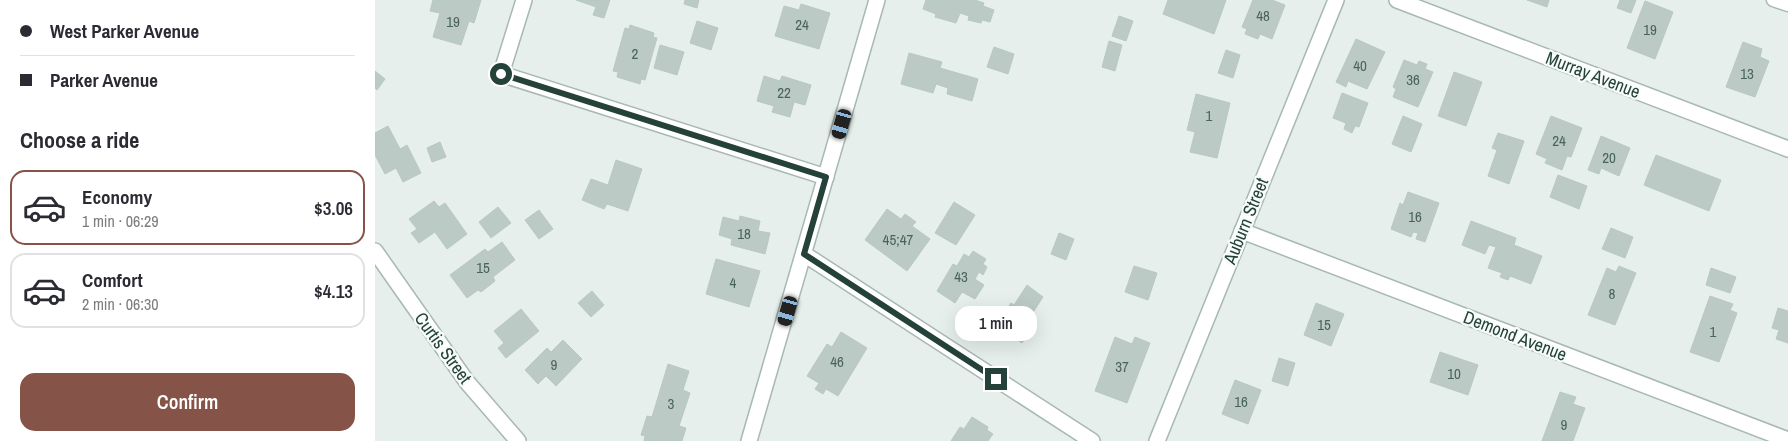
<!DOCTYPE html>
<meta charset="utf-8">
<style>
:root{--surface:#fff;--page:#f2f2f3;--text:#2b2b33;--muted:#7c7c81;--line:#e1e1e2;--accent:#855347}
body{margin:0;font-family:"Archivo Narrow",sans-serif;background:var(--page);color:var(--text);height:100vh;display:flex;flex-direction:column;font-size:19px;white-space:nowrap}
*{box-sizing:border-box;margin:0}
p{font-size:16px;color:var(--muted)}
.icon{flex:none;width:28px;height:28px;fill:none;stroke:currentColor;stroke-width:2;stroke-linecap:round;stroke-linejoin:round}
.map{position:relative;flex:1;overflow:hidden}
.panel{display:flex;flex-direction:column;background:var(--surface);width:375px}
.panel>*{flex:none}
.banner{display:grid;align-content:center;height:110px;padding:0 20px;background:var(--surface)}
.end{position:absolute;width:22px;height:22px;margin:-11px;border:6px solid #24423a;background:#fff;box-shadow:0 0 0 2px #fff}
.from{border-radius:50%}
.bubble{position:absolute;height:35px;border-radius:15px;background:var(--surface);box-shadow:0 5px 20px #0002;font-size:16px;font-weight:600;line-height:35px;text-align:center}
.car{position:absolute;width:15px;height:30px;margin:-15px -8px;border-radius:6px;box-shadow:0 0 4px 1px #0007;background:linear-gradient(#222 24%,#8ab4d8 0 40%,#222 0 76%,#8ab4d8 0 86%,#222 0)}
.banner b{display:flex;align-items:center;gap:18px;height:48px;font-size:19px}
.banner b+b{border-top:1px solid var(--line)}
.banner i{width:12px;height:12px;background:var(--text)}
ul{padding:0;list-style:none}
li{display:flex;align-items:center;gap:15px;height:75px;margin:0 10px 8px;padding:0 10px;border:2px solid var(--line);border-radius:15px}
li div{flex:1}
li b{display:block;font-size:19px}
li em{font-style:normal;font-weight:600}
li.current{border-color:var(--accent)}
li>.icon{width:45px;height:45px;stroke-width:1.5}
h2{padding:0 20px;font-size:22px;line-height:60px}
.cta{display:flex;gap:10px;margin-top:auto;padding:10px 20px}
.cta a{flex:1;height:58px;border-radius:15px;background:var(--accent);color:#fff;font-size:20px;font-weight:600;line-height:58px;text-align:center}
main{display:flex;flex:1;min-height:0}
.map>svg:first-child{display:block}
.building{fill:#bbcac4;stroke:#b8c9c2}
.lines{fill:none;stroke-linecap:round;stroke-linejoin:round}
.service-casing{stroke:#a8b8b2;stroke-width:15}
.minor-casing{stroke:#a8b8b2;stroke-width:18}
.service{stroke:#fff;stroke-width:12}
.minor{stroke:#fff;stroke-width:15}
.route{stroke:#24423a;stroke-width:6}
.labels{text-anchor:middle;stroke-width:4.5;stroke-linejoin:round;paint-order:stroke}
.number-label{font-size:15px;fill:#4a645c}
.street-label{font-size:18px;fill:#24423a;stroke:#f7fbf9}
</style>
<main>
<section class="panel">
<div class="banner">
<b><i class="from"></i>West Parker Avenue</b>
<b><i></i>Parker Avenue</b>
</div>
<h2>Choose a ride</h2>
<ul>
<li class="current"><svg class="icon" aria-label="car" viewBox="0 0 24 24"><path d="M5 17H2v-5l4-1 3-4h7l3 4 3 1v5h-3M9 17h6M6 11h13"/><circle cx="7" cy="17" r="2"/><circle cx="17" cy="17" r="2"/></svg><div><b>Economy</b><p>1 min · 06:29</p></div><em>$3.06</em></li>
<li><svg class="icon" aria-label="car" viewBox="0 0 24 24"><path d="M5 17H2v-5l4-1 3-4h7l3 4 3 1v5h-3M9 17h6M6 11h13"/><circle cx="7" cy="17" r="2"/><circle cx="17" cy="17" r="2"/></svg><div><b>Comfort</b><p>2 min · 06:30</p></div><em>$4.13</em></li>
</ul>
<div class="cta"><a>Confirm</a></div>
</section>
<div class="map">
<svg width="1413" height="441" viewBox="0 0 1413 441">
<rect width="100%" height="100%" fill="#e6efeb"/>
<g class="building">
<polygon points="58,0 106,0 99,23 94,21 86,45 58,37 65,13 55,11"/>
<polygon points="201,0 235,0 229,18 218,15 221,7"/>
<polygon points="310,0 324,0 322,8 309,4"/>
<polygon points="551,0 600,0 609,3 608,6 619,10 615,22 607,20 606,23 593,20 594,16 585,13 581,23 560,17 561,14 548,9"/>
<polygon points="793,0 851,0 839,34 788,14"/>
<polygon points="878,0 897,0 910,5 897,39 885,34 883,39 870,34 872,29 867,27"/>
<polygon points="1152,0 1174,0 1172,7"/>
<polygon points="1245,0 1261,0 1256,13 1242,8"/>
<polygon points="1270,1 1298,12 1280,59 1252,48"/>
<polygon points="426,4 455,13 444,49 400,36 409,6 424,10"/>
<polygon points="744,16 758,21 751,41 737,36"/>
<polygon points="322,21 343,28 336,50 315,43"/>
<polygon points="255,25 279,33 278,37 282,38 270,80 266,79 265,84 242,77 243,72 238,71 250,28 254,29"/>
<polygon points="981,39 1010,52 992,89 973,81 971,87 961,82"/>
<polygon points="734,41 747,45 740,71 727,67"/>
<polygon points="1368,42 1387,49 1385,57 1394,61 1380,97 1351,87"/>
<polygon points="285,45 309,52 302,75 279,68"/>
<polygon points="619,47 639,54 633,74 612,67"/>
<polygon points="851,50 865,55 858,78 843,73"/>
<polygon points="534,53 567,62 565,68 603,79 597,101 572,94 573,88 561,84 558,93 526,84"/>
<polygon points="1029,60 1042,65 1044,61 1052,64 1050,69 1058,72 1043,107 1018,97 1021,89 1018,87"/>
<polygon points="0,71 10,79 2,90 0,88"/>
<polygon points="1079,72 1107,82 1091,126 1063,116"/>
<polygon points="389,76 405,81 407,76 436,85 430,105 419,102 415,117 397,112 399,106 382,101"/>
<polygon points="967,93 993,103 984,127 980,126 977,133 969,129 971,123 958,118"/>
<polygon points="821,94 855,103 842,158 815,152 820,132 812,130"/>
<polygon points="1028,116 1047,124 1036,152 1017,144"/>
<polygon points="1176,116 1207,128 1196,157 1192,156 1187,170 1170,163 1172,159 1161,154"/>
<polygon points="13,126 25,149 32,145 46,173 28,182 21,168 10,174 0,155 0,133"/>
<polygon points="1123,133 1149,141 1134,184 1113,176 1122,150 1117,148"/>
<polygon points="1226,136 1255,148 1244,176 1226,168 1224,174 1213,170"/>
<polygon points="65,142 71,157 57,162 52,148"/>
<polygon points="1281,155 1346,180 1334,211 1269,185"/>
<polygon points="241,160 267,169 253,211 232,204 229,209 207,200 216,179 233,185"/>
<polygon points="1183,175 1212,186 1204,209 1175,197"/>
<polygon points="1033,192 1064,203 1050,242 1041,239 1043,233 1038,232 1036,237 1016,229 1025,203 1028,205"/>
<polygon points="59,201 64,207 70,203 92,234 72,249 60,232 44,243 36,233 42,229 34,219"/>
<polygon points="579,202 600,215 581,245 560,233"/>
<polygon points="123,207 136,223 116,238 104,222"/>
<polygon points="512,209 526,219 530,214 541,222 537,226 555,239 532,271 490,240"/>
<polygon points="164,210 178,229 164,239 150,220"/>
<polygon points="365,216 385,221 383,231 395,233 390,254 356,245 357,239 344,235 348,217 364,221"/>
<polygon points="1096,221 1141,238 1139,245 1167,256 1156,284 1135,276 1133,280 1125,277 1127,273 1113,268 1121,247 1114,245 1110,254 1087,245"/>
<polygon points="1236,228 1258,237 1250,258 1227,249"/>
<polygon points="684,233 699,239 691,260 676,254"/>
<polygon points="127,242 140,260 118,277 120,281 106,292 103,290 92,298 75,275 110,249 113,252"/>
<polygon points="598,251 611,259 608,264 612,267 608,275 604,272 600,279 609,285 600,299 587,292 580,303 562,291 578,264 582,266 589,254 594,257"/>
<polygon points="341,259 385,271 374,307 331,294"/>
<polygon points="759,266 782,273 773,300 750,292"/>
<polygon points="1244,266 1261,273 1240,325 1213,315 1232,268 1241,272"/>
<polygon points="1336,268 1361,277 1355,293 1331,285"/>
<polygon points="652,285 668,297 655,317 662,321 647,343 637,336 636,339 619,328 636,303 639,305"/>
<polygon points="217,291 229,305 216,317 203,303"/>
<polygon points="1335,296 1358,304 1355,310 1362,313 1344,362 1315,352"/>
<polygon points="941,303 969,314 956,346 929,335"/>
<polygon points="1403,308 1413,311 1413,343 1401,339 1404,330 1397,328"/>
<polygon points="146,309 164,331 131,358 123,348 129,343 119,331"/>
<polygon points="466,332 492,348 463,396 451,389 448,394 440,389 444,383 432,376 452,344 457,347"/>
<polygon points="740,337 757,344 760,337 775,343 752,403 720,391"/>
<polygon points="188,340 207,359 181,386 171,376 163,384 150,370 172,348 176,352"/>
<polygon points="1065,352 1103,365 1093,395 1055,382"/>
<polygon points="904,358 920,363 913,386 897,381"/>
<polygon points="293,364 314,371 308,390 315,393 304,426 311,428 307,441 269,441 270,436 266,435 272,416 277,417"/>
<polygon points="860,380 886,390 873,424 847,414"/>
<polygon points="1185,392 1201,397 1198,404 1210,408 1198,441 1167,441"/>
<polygon points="597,417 613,427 612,430 618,434 613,441 576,441 585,427 589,429"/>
</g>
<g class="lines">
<defs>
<polyline id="service" points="1398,0 1413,5"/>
<g id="minor">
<polyline points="149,0 126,74 451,177"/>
<polyline points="1022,0 1413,149"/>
<polyline points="867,231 1413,440"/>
<polyline points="0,251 92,382 143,441"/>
<polyline points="429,254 717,441"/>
<polyline points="374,441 502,0"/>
<polyline points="782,441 961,0"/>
</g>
</defs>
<use href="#service" class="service-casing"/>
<use href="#minor" class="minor-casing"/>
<use href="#service" class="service"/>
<use href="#minor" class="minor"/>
</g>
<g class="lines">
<polyline class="route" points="126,74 451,177 429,254 621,379"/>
</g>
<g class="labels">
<g class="number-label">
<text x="888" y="21">48</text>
<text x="78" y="27">19</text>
<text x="427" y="30">24</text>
<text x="1275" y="35">19</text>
<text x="260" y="59">2</text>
<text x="985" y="71">40</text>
<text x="1372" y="79">13</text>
<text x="1038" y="85">36</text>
<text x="409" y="98">22</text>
<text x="834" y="121">1</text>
<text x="1184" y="146">24</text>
<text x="1234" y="163">20</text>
<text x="1040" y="222">16</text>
<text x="369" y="239">18</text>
<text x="523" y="245">45;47</text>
<text x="108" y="273">15</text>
<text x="586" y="282">43</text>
<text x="358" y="288">4</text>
<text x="1237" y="299">8</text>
<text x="949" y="330">15</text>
<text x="1338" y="337">1</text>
<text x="462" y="367">46</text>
<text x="179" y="370">9</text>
<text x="747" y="372">37</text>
<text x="1079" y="379">10</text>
<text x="866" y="407">16</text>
<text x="296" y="409">3</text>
<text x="1189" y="430">9</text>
</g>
<g class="street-label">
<text transform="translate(1218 75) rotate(21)" y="6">Murray Avenue</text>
<text transform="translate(871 221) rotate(-68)" y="6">Auburn Street</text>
<text transform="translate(1140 336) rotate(21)" y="6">Demond Avenue</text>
<text transform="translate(68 348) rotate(54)" y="6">Curtis Street</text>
</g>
</g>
</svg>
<i class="end from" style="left:126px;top:74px"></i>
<i class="end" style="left:621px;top:379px"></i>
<div class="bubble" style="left:580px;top:306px;width:82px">1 min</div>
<i class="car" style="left:467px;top:124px;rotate:196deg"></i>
<i class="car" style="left:413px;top:311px;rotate:196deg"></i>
</div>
</main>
